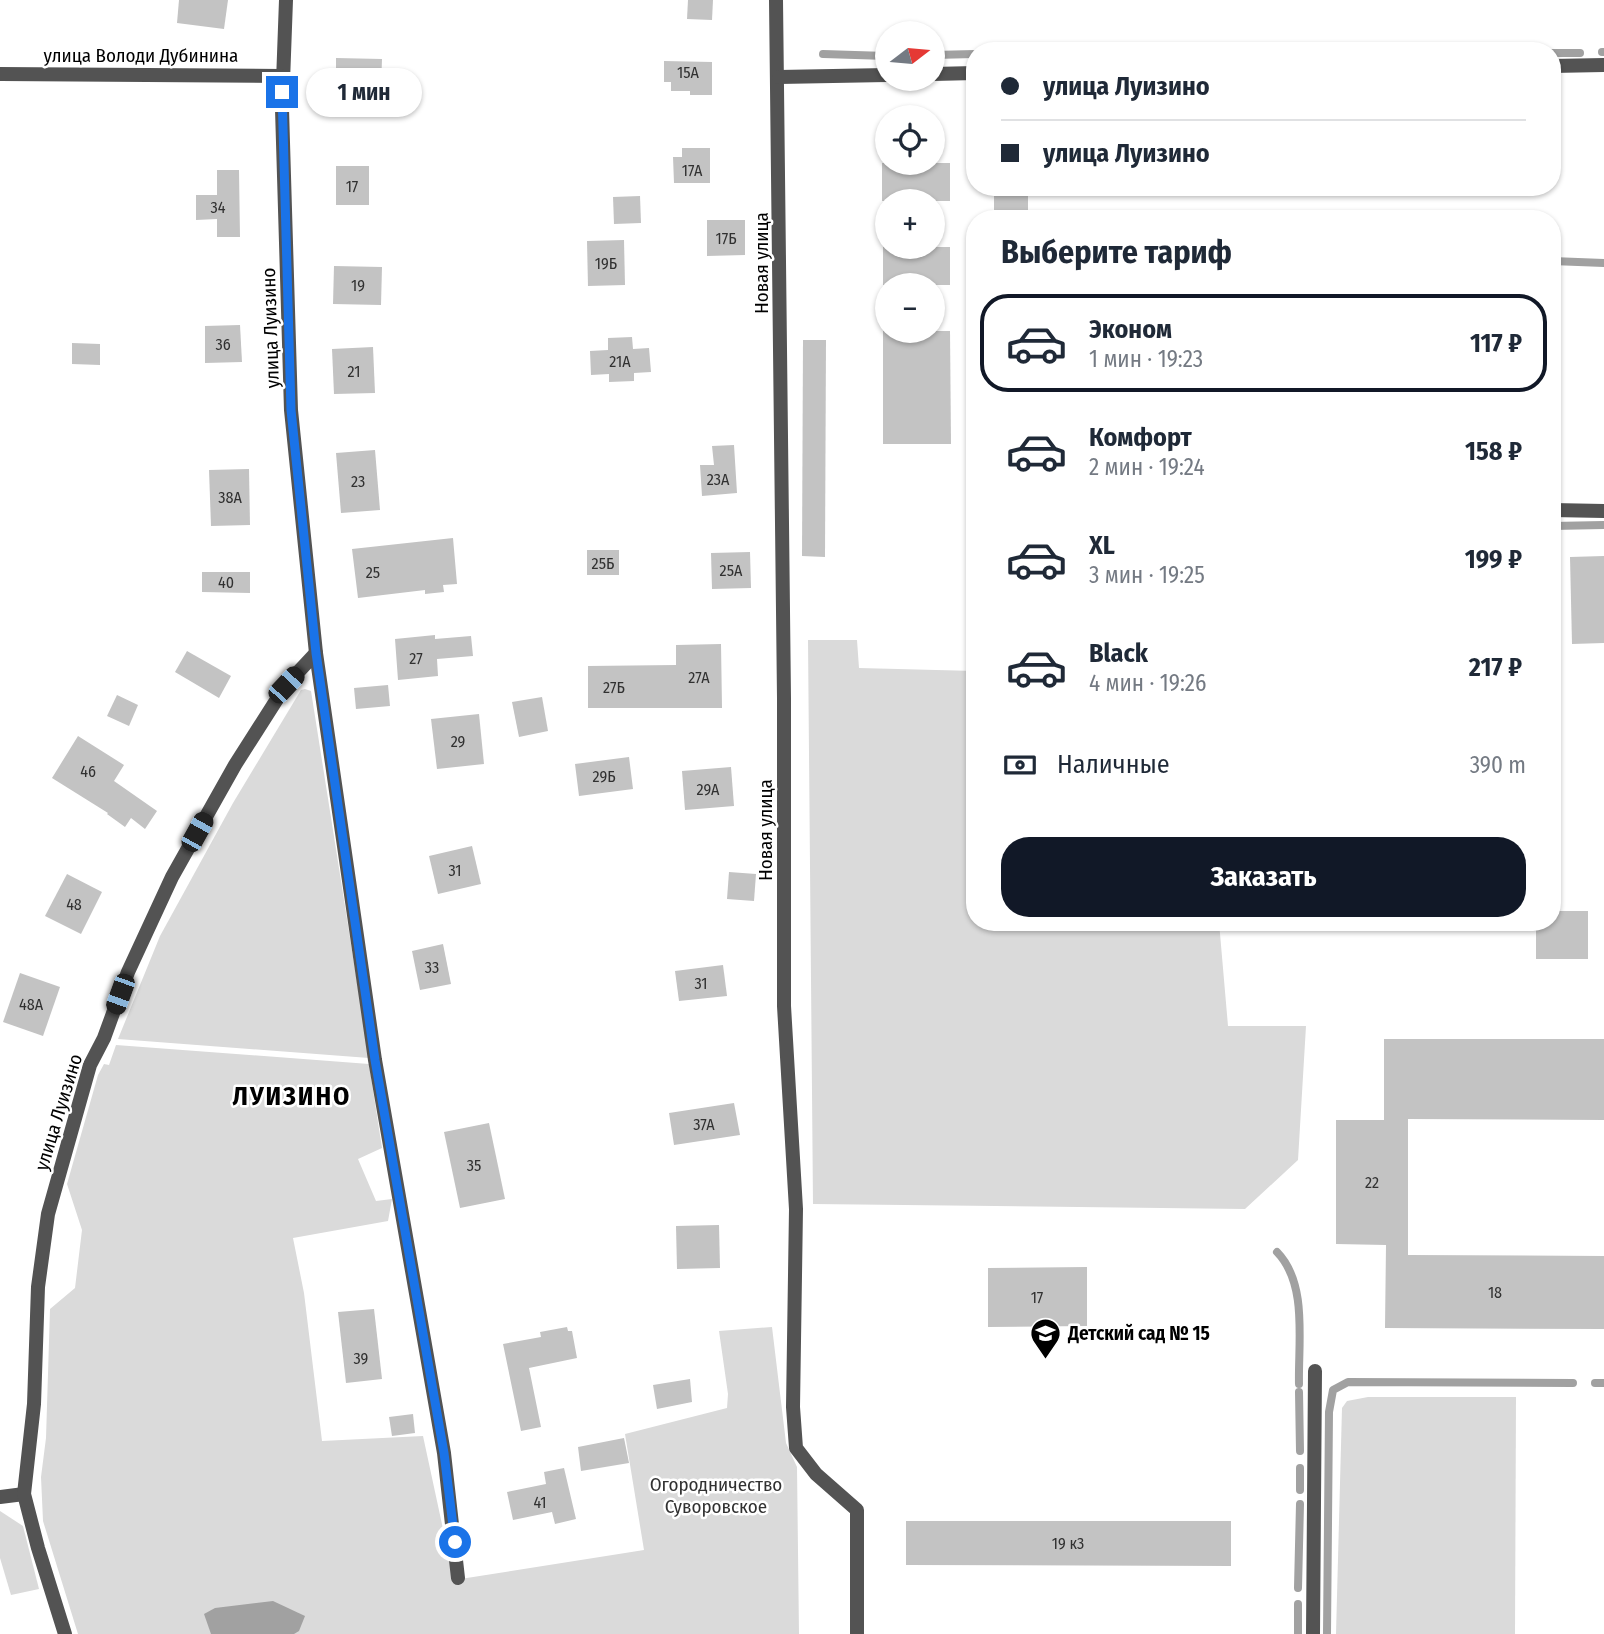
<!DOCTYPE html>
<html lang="ru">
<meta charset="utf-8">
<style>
:root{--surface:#fff;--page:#f2f2f3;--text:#1f2937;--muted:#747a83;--line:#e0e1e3;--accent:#111827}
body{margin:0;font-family:"Fira Sans Condensed",sans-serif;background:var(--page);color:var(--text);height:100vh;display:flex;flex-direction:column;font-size:26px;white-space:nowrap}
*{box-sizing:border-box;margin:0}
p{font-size:23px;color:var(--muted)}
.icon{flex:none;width:38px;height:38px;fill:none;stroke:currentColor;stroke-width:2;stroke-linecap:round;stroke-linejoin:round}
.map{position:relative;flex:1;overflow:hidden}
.panel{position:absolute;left:966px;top:210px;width:595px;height:721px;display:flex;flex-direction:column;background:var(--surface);border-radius:28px;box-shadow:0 2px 5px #0004}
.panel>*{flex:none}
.guide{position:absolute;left:966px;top:42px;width:595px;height:154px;border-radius:28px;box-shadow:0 2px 5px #0004;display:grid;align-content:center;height:154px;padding:0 35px;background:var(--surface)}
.needle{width:46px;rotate:74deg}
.fabs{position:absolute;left:875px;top:21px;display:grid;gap:14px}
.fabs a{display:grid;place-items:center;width:70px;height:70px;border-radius:50%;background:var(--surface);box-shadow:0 2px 5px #0004;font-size:35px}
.end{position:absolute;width:32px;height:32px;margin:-16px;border:9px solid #1a73e8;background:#fff;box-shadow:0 0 0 4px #fff}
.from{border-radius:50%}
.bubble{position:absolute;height:49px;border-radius:24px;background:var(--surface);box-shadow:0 2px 5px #0004;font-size:23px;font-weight:700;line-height:49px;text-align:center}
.car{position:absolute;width:21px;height:42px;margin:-21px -10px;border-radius:9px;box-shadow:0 0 5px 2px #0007;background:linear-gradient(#222 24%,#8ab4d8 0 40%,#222 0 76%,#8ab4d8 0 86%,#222 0)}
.guide b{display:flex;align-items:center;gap:24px;height:66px;font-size:26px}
.guide b+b{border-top:2px solid var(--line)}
.guide i{width:18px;height:18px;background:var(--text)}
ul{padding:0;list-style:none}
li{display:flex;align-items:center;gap:21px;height:98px;margin:0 14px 10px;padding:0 21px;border:4px solid transparent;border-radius:28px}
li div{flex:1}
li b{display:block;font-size:26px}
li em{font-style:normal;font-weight:700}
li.selected{border-color:var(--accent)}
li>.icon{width:63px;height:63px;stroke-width:1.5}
h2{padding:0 35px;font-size:32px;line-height:84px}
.pay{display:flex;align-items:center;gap:18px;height:77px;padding:0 35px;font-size:26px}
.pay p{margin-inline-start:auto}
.primary-button{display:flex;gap:14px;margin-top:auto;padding:14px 35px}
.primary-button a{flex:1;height:80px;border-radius:28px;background:var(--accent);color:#fff;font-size:28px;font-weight:700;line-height:80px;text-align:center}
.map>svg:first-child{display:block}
.green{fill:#dadada}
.water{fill:#a1a1a1}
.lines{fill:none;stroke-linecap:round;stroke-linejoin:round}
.stream{stroke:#a1a1a1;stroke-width:8}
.building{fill:#c3c3c3}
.minor{stroke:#535353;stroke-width:14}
.route{stroke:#1a73e8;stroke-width:9}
.labels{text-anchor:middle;stroke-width:5;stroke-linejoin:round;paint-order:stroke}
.number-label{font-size:16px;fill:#313131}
.street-label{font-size:19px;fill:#000;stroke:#fff}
.poi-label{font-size:19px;font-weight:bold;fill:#000;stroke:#fff;text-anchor:start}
.park-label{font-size:19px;fill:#313131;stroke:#fff}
.district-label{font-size:26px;font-weight:bold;letter-spacing:2px;fill:#000;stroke:#fff}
</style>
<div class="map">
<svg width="1604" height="1634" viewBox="0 0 1604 1634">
<rect width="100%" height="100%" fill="#fff"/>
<g class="green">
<polygon points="808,640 857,640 859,668 975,671 975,922 1219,922 1228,1026 1306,1026 1298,1160 1245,1209 813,1204"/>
<polygon points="305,689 311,691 369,1058 118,1039 160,936 233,803 301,690"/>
<polygon points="116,1045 369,1064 382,1148 358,1159 376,1201 392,1199 388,1221 293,1238 304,1293 322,1441 423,1436 454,1580 644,1550 625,1434 727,1408 728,1394 719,1331 772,1327 786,1443 797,1467 799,1634 78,1634 43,1521 41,1477 46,1438 50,1309 75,1288 82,1230 67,1184 98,1075 104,1064 109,1065"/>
<polygon points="1368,1397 1516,1397 1515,1634 1336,1634 1342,1408 1347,1401"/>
<polygon points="0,1511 23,1526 39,1589 11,1595 0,1558"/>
</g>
<polygon class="water" points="273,1601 305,1616 299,1631 294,1634 211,1634 204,1614 215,1608"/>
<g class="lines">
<g class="stream">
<polyline points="1602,52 1604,52"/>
<polyline points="1552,53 1580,53"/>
<polyline points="823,54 887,56"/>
<polyline points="933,55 975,54"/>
<polyline points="1552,261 1604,263"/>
<polyline points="1552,526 1604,525"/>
<path d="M1277 1252C1308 1284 1298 1342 1299 1384"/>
<polyline points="1595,1383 1604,1383"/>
<polyline points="1299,1392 1300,1451"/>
<polyline points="1300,1468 1300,1490"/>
<polyline points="1298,1588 1300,1504"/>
<polyline points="1298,1634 1298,1604"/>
<polyline points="1327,1634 1329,1412 1333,1390 1348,1382 1573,1383"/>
</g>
</g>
<g class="building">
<polygon points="179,0 228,0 224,29 177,23"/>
<polygon points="688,0 713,0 712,20 687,19"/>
<polygon points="336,58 382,59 381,87 336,87"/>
<polygon points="664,61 712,62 712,95 690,95 690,91 671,91 671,82 664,82"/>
<polygon points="682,148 710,148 710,183 674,183 673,157 682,157"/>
<rect x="882" y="163" width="68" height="38"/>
<rect x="336" y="166" width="33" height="39"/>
<polygon points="217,170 239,170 240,237 217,237 217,219 196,220 196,195 217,195"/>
<rect x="994" y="187" width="34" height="32"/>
<polygon points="640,196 641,223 614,224 613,197"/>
<polygon points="707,220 745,220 745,255 707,256"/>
<polygon points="624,240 625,285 588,286 587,241"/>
<rect x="883" y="247" width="67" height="38"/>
<polygon points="334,266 382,267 381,305 333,304"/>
<polygon points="240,325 242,362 205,363 205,326"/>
<polygon points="883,331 950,331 951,444 883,444"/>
<polygon points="632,337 633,349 649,348 651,372 634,373 634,381 609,382 609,374 591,375 590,351 608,350 608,338"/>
<polygon points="803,340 826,340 825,557 802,556"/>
<polygon points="72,343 100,344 100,365 72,364"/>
<polygon points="373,347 375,393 334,394 332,349"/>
<polygon points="734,445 737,493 702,496 700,465 714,465 712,446"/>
<polygon points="375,450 380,510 341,513 336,453"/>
<polygon points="249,469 250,525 211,526 209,470"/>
<polygon points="453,538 457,584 443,585 444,592 425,594 425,590 358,598 352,549"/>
<rect x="587" y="550" width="32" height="25"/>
<polygon points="750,552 751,588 712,589 711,553"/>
<polygon points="1604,556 1604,643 1572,644 1570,557"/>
<polygon points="202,572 250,572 250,593 202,592"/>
<polygon points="435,635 435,639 471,636 473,656 437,659 438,676 398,680 395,639"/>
<polygon points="721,644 722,708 588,708 588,666 676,665 676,645"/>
<polygon points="187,651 231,676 219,698 175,672"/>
<polygon points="388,685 390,706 356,709 354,688"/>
<polygon points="117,695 138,705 129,726 107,716"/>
<polygon points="542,697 548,731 519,737 512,702"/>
<polygon points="479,714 484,764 437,769 431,719"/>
<polygon points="78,736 124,765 114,781 157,811 145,829 131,818 125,827 107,814 108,813 52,778"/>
<polygon points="629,757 633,789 579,796 575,764"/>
<polygon points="731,767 734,806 685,810 682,771"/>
<polygon points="472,846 481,884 438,894 429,856"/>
<polygon points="729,872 756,874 754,901 727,899"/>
<polygon points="67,874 102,892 81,934 45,916"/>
<polygon points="1552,911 1588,911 1588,959 1536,959 1536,922 1552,922"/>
<polygon points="443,944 451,984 420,990 412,951"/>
<polygon points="723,965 727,996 679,1001 675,971"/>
<polygon points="20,973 60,987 43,1036 3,1022"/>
<polygon points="1384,1039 1604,1039 1604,1120 1408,1119 1408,1255 1604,1256 1604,1329 1385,1328 1386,1245 1336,1244 1336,1120 1384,1120"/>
<polygon points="734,1103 740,1135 674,1145 669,1113"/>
<polygon points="489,1123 505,1199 460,1208 444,1132"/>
<polygon points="719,1225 720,1268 677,1269 676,1226"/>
<polygon points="1087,1267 1087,1326 988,1327 988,1268"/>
<polygon points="374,1309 382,1379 346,1383 338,1312"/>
<polygon points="567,1327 568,1331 572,1331 577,1358 529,1368 541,1427 521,1431 503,1344 541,1337 540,1332"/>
<polygon points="690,1379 692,1402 657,1409 653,1385"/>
<polygon points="413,1414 415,1433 392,1436 389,1417"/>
<polygon points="624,1438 629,1463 581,1471 578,1447"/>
<polygon points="564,1468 576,1519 555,1524 552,1512 513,1520 507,1492 546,1484 544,1472"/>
<polygon points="906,1521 1231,1521 1231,1566 906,1565"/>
</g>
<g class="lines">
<g class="minor">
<polyline points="286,0 282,109 291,410 316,653 375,1060 444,1453 458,1578"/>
<polyline points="776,0 784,698 784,1006 796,1209 793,1407 796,1448 816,1474 857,1510 857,1634"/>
<polyline points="1552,66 1604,65"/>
<polyline points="0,74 282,76"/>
<polyline points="933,74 975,73"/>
<polyline points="779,77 887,75"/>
<polyline points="1552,510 1604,511"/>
<polyline points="0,1497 24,1494"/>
<polyline points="65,1634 38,1548 24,1494 34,1404 38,1287 48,1214 90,1065 104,1038 128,972 172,877 235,765 286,685 316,653"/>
<polyline points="1313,1634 1315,1371"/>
</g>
</g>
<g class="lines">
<polyline class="route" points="282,92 291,410 316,653 375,1060 444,1453 455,1542"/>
</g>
<defs>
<symbol id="school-pin" viewBox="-11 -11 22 30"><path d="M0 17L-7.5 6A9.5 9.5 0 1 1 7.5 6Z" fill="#000" stroke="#fff"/><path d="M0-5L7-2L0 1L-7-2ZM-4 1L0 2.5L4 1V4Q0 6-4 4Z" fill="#fff"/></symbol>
</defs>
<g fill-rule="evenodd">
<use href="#school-pin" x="1028" y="1316" width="35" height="47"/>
</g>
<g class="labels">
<g class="number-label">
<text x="688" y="78">15А</text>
<text x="692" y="176">17А</text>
<text x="352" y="192">17</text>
<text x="218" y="213">34</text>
<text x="726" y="244">17Б</text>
<text x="606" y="269">19Б</text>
<text x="358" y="291">19</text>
<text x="223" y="350">36</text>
<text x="620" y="367">21А</text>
<text x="354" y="377">21</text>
<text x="718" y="485">23А</text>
<text x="358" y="487">23</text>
<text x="230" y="503">38А</text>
<text x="603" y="569">25Б</text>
<text x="731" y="576">25А</text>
<text x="373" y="578">25</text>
<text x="226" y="588">40</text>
<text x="416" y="664">27</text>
<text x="699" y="683">27А</text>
<text x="614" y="693">27Б</text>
<text x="458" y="747">29</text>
<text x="88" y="777">46</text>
<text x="604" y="782">29Б</text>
<text x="708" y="795">29А</text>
<text x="455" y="876">31</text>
<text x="74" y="910">48</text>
<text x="432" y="973">33</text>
<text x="701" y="989">31</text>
<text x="31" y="1010">48А</text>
<text x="704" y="1130">37А</text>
<text x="474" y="1171">35</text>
<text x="1372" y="1188">22</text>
<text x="1495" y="1298">18</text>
<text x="1037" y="1303">17</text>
<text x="361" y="1364">39</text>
<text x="540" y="1508">41</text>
<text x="1068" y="1549">19 к3</text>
</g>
<g class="street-label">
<text x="141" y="62">улица Володи Дубинина</text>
<text transform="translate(761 263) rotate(-90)" y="7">Новая улица</text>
<text transform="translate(270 328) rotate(-92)" y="7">улица Луизино</text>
<text transform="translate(765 830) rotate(-90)" y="7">Новая улица</text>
<text transform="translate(58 1112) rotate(-73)" y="7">улица Луизино</text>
</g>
<g class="poi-label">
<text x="1068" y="1340">Детский сад № 15</text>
</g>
<g class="park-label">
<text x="716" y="1491">Огородничество<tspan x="716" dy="22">Суворовское</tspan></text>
</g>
<g class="district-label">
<text x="292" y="1105">ЛУИЗИНО</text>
</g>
</g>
</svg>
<div class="fabs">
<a><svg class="needle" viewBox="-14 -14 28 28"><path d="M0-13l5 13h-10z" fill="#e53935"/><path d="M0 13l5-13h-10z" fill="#747a83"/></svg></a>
<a><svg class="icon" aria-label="locate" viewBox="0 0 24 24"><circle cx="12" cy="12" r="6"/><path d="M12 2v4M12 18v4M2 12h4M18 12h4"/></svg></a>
<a>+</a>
<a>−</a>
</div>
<i class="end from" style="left:455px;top:1542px"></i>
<i class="end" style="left:282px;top:92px"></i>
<div class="bubble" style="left:306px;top:68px;width:116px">1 мин</div>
<i class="car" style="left:286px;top:685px;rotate:43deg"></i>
<i class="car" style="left:197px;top:832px;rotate:29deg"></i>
<i class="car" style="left:120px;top:994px;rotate:200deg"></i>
<div class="guide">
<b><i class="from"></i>улица Луизино</b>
<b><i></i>улица Луизино</b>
</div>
<section class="panel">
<h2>Выберите тариф</h2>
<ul>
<li class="selected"><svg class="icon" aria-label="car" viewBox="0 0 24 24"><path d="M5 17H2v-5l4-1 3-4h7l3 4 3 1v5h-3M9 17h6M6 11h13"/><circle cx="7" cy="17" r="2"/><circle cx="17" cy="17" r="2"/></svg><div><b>Эконом</b><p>1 мин · 19:23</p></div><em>117 ₽</em></li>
<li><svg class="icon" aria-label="car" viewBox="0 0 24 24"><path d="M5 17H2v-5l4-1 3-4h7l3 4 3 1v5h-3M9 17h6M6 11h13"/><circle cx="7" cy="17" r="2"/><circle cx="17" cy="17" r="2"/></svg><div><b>Комфорт</b><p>2 мин · 19:24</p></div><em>158 ₽</em></li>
<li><svg class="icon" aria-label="car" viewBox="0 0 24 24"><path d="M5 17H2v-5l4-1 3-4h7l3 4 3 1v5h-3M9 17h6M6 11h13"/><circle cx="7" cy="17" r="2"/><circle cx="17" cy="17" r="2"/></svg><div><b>XL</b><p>3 мин · 19:25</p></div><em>199 ₽</em></li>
<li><svg class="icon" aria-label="car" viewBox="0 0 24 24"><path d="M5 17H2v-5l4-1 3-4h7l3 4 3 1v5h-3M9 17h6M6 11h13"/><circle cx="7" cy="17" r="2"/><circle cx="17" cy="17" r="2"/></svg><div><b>Black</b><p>4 мин · 19:26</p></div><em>217 ₽</em></li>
</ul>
<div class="pay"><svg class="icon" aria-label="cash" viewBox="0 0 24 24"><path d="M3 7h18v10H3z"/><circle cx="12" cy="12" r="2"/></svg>Наличные<p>390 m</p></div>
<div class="primary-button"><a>Заказать</a></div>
</section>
</div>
